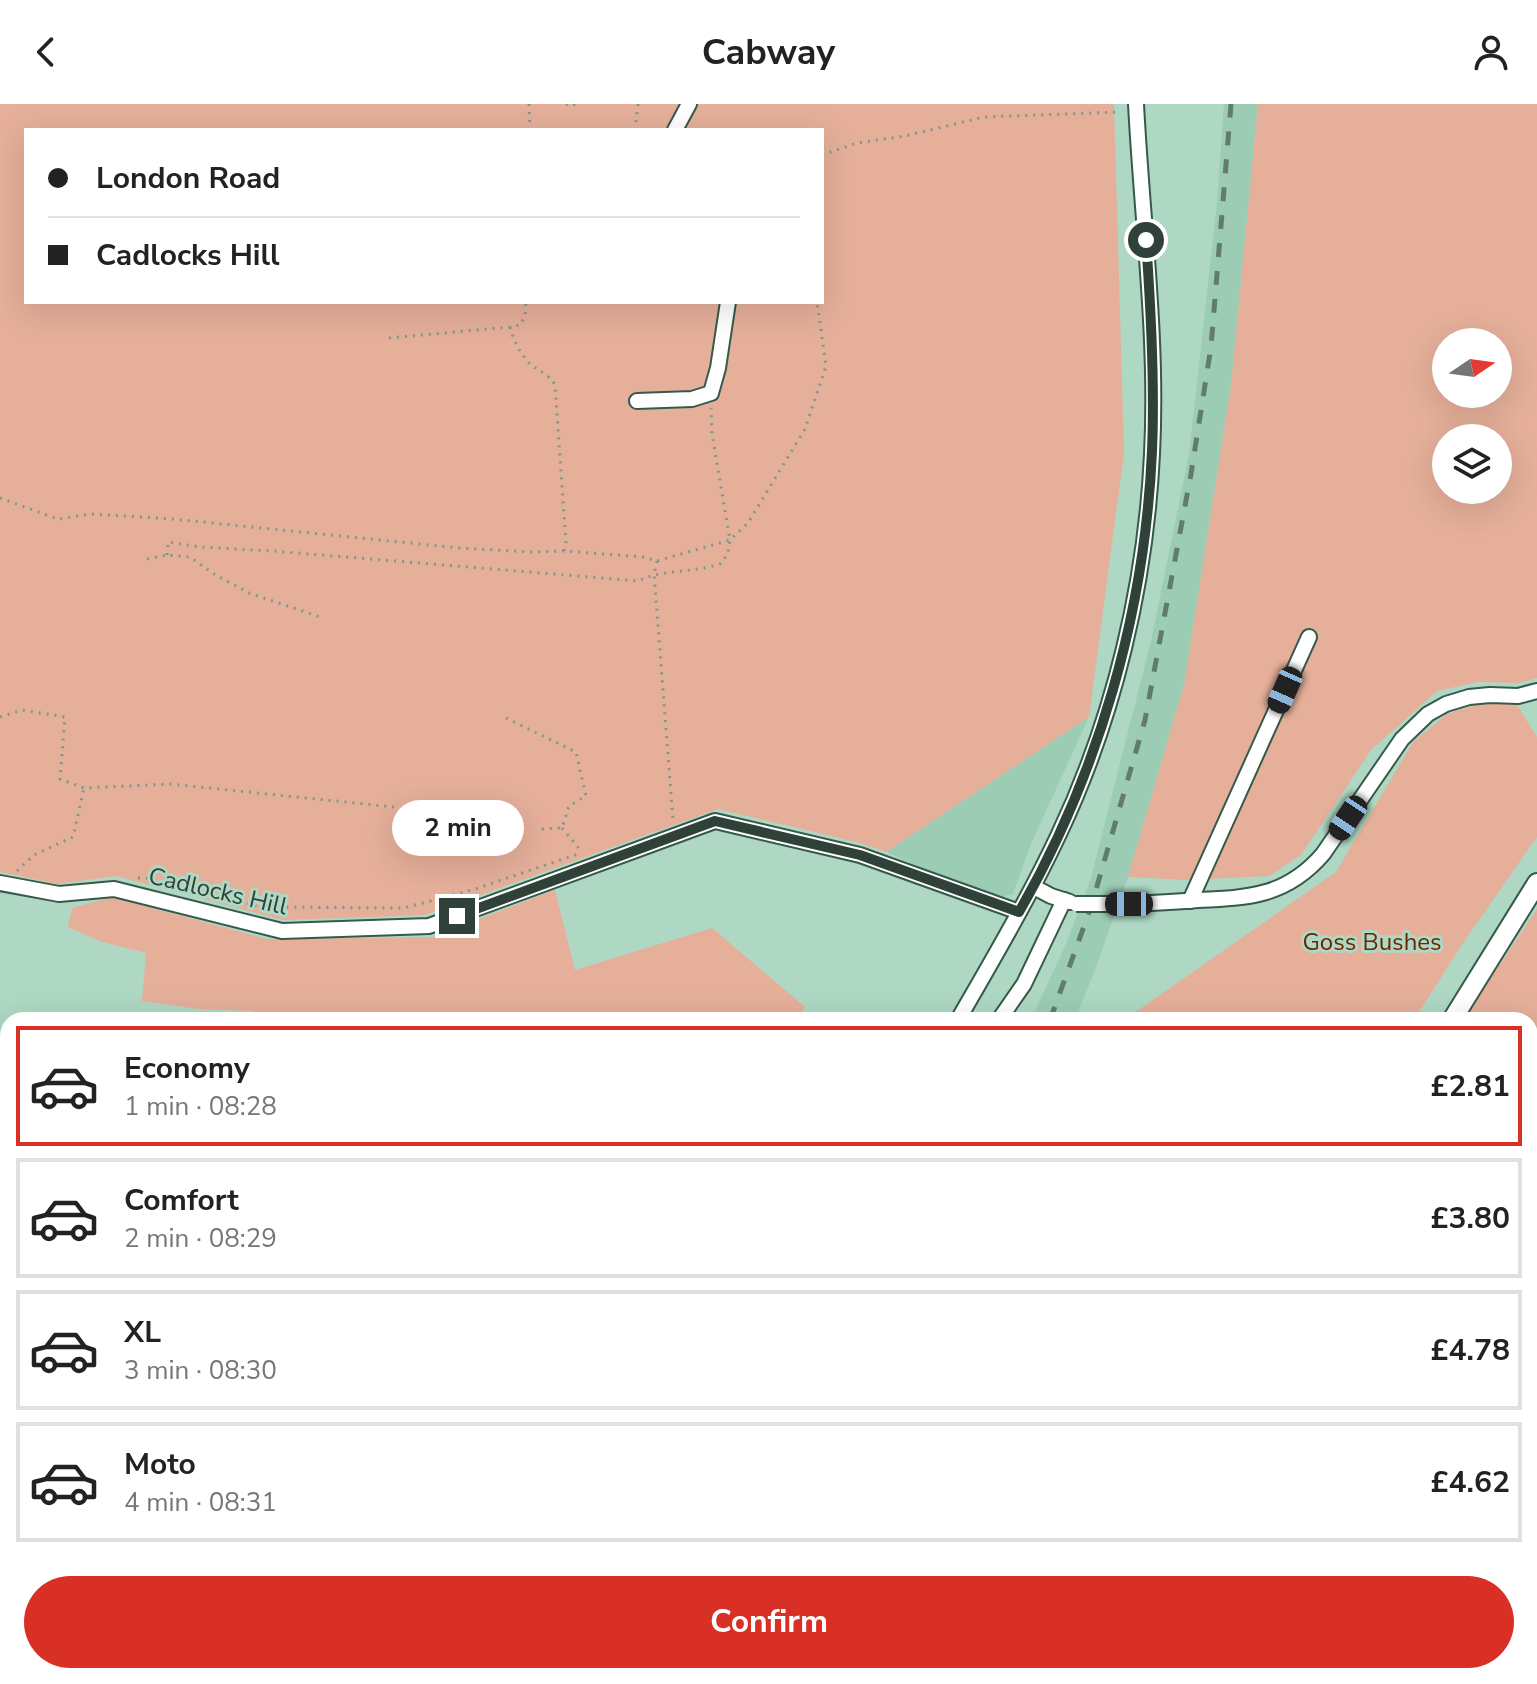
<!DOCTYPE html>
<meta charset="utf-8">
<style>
:root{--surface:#fff;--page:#f6f6f6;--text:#222;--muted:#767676;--line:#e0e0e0;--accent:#d93025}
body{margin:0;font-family:"Nunito Sans",sans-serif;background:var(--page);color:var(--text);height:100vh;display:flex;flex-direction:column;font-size:30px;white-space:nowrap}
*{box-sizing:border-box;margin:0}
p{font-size:26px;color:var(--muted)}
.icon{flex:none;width:44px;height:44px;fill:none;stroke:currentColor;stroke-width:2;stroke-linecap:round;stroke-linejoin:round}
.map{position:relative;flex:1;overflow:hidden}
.panel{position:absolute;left:0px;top:908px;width:1538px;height:672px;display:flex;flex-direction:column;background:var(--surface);border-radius:24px 24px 0 0;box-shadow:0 8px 32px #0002}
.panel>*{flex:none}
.banner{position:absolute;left:24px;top:24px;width:800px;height:176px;border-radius:0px;box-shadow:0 8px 32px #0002;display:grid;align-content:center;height:176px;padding:0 24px;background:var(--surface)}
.needle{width:52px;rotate:77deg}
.fabs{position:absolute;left:1432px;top:224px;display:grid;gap:16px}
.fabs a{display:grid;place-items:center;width:80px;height:80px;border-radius:50%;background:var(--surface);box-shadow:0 8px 32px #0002;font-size:40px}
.end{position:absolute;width:36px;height:36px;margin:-18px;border:10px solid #304139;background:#fff;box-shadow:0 0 0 4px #fff}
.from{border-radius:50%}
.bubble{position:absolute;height:56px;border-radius:28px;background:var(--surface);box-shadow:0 8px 32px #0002;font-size:26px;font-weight:700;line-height:56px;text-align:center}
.car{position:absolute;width:24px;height:48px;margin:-24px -12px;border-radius:10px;box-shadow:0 0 6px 2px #0007;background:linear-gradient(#222 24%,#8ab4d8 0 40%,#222 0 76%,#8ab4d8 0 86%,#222 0)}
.banner b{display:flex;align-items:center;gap:28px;height:76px;font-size:30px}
.banner b+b{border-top:2px solid var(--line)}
.banner i{width:20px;height:20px;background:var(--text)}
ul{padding:14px 0 0;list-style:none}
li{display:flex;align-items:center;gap:24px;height:120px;margin:0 16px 12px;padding:0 8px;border:4px solid var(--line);border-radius:0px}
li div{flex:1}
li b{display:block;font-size:30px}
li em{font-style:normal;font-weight:700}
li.selected{border-color:var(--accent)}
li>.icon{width:72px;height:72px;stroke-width:1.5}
.primary-button{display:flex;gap:16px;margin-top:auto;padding:16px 24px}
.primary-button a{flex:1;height:92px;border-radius:48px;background:var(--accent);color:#fff;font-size:32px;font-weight:700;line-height:92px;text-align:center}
header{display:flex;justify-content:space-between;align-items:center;height:104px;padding:0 24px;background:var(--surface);font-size:36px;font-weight:700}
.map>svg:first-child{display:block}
.built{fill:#9cccb4}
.green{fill:#e5af9a;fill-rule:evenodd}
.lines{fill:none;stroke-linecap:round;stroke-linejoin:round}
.minor-casing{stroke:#355a49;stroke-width:18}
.major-casing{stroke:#355a49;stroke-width:22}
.path{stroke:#7b9a8b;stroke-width:3;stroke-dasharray:2 6;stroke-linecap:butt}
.minor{stroke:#fff;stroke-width:14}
.major{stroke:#fff;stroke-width:18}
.rail{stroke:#617c6f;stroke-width:5;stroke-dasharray:14 14;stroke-linecap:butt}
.minor-bridge-casing{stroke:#355a49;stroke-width:18;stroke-linecap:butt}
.minor-bridge{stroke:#fff;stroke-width:14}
.route{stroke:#304139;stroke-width:10}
.labels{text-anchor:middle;stroke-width:6;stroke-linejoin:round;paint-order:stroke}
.street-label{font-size:24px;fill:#304139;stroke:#aed8c3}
.park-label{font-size:24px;fill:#6d2500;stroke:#aed8c3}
</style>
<header><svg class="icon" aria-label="back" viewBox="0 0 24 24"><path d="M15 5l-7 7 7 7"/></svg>Cabway<svg class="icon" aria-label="person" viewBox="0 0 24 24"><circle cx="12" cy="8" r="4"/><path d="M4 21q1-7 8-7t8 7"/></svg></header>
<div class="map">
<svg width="1537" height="1580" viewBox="0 0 1537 1580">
<rect width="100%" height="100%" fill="#aed8c3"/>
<g class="built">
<polygon points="1224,0 1258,0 1231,281 1184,581 1128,773 1093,871 1075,916 1031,916 1066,840 1091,774 1151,537 1189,350 1217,99"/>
<polygon points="1089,613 1031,740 1013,790 992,795 886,748"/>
<polygon points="675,1572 732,1572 726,1580 669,1580"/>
</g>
<g class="green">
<path d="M0 0H1114L1124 349 1089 613 886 748 860 739 718 705 425 811 283 816 116 772 57 780 0 768ZM26 26H822V198H26Z"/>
<path d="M1258 0H1537V574L1518 579 1478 578 1437 587 1371 646 1301 751 1269 772 1187 776 1128 773 1184 581 1231 281ZM1446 238H1498V290H1446ZM1446 334H1498V386H1446Z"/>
<polygon points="1515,598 1537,633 1537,733 1463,839 1414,916 1124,916 1336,768 1413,638 1447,610 1478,600"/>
<polygon points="555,786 575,866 712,824 805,903 798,916 258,916 252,907 198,905 142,897 146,849 102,838 68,823 72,804 112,793 267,835 432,833"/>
<polygon points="1537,805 1537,1225 1530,1219 1530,916 1466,916 1476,896"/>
<polygon points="0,986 8,989 8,1572 543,1572 538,1580 0,1580"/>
<polygon points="1537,1362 1537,1580 977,1580 984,1572 1530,1572 1530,1368"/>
<polygon points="607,1572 675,1572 669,1580 602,1580"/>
<polygon points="764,1572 920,1572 914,1580 759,1580"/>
</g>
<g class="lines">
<defs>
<g id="minor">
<polyline points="675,26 689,0"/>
<polyline points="637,297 692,295 711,289 718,264 728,198"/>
<polyline points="0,779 59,790 114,785 282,827 429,822 715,717 860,751 1019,808"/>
<polyline points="1034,783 1051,792 1070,798"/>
<polyline points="1190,797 1309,533"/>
<path d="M1129 800C1152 799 1175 798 1198 796 1249 794 1287 792 1323 750L1402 635 1428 610 1446 600 1469 593 1490 591 1518 592 1537 587"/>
<path d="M958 916C993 855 1029 794 1059 730 1114 614 1146 479 1152 350 1158 233 1142 117 1136 0"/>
<polyline points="999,916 1024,880 1064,796"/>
<polyline points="0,980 8,982"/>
<polyline points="305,1580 321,1577 329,1580"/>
<polyline points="572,1580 576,1572"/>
</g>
<g id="major">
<polyline points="1452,916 1537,779"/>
<polyline points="954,1580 961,1572"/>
</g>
</defs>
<use href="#minor" class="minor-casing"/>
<use href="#major" class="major-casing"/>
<g class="path">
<polyline points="529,0 530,26"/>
<polyline points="566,0 573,2 575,0"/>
<polyline points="635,26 638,0"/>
<polyline points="822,51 857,39 905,32 984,13 1120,8"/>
<path d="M510 223C514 237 519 248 529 259 538 267 549 270 555 281L566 439 564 447"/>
<polyline points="389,234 510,223 520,221 525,212 526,198"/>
<polyline points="0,394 58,415 91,410 173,415 459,444 531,448 564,447 643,453 657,457 730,436 748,419 805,325 826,262 817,198"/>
<path d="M167 451 168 438 200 443 273 447 638 477C666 464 693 470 722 459L728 448 730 436 712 330 711 304"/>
<polyline points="147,455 167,451 190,453 214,470 249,489 320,513"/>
<polyline points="657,457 654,470 673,716"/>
<polyline points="0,613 22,606 65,613 60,675 84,684 170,680 394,703"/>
<polyline points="506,614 576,648 586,692 569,702 562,724 539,725"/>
<polyline points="562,724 582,748"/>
<polyline points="17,767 34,751 73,733 84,684"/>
<polyline points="138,774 146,774 260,803 404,804 475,785 578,750"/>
<polyline points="379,1572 386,1580"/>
<polyline points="394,1580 399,1577 402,1572"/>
<polyline points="449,1580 451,1573"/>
<polyline points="1175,1580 1176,1572"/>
</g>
<use href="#minor" class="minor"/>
<use href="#major" class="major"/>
<g class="rail">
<polyline points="1050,916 1091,803 1145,616 1191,370 1211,243 1231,0"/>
<polyline points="692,1580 698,1572"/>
</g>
<defs>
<polyline id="minor-bridge" points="1076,800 1129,800"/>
</defs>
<use href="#minor-bridge" class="minor-bridge-casing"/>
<use href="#minor-bridge" class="minor-bridge"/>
</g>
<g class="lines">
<path class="route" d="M457 812 715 717 860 751 1019 808C1099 669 1145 508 1152 347 1155 277 1151 206 1146 136"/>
</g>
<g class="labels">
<g class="street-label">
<text transform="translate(218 787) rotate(13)" y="8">Cadlocks Hill</text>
</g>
<g class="park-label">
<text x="1372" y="846">Goss Bushes</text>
</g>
</g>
</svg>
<div class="fabs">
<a><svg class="needle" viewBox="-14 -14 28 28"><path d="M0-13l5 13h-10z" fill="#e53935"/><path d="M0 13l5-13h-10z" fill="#767676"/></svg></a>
<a><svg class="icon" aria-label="layers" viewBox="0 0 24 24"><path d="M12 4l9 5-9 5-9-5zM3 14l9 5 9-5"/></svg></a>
</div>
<i class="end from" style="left:1146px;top:136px"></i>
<i class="end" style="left:457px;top:812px"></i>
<div class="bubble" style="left:392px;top:696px;width:132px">2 min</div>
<i class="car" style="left:1285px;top:586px;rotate:204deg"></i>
<i class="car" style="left:1348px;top:714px;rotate:214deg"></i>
<i class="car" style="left:1129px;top:800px;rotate:270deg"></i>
<div class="banner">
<b><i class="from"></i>London Road</b>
<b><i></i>Cadlocks Hill</b>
</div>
<section class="panel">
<ul>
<li class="selected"><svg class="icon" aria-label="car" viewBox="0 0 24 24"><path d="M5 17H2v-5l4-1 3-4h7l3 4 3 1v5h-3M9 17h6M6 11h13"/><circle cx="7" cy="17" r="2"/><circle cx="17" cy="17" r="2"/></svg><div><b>Economy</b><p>1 min · 08:28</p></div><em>£2.81</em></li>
<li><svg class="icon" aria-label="car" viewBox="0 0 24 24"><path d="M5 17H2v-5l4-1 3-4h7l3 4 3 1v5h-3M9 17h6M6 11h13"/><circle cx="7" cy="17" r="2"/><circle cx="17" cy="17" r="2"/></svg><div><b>Comfort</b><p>2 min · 08:29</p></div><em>£3.80</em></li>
<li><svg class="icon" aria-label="car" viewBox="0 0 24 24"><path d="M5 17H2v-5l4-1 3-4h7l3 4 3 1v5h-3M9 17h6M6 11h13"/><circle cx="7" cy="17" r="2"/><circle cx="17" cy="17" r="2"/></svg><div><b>XL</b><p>3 min · 08:30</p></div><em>£4.78</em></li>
<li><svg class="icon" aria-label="car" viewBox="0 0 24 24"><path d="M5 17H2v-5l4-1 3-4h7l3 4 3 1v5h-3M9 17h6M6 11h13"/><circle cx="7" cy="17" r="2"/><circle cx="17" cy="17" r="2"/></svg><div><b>Moto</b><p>4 min · 08:31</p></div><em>£4.62</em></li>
</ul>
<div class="primary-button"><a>Confirm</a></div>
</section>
</div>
